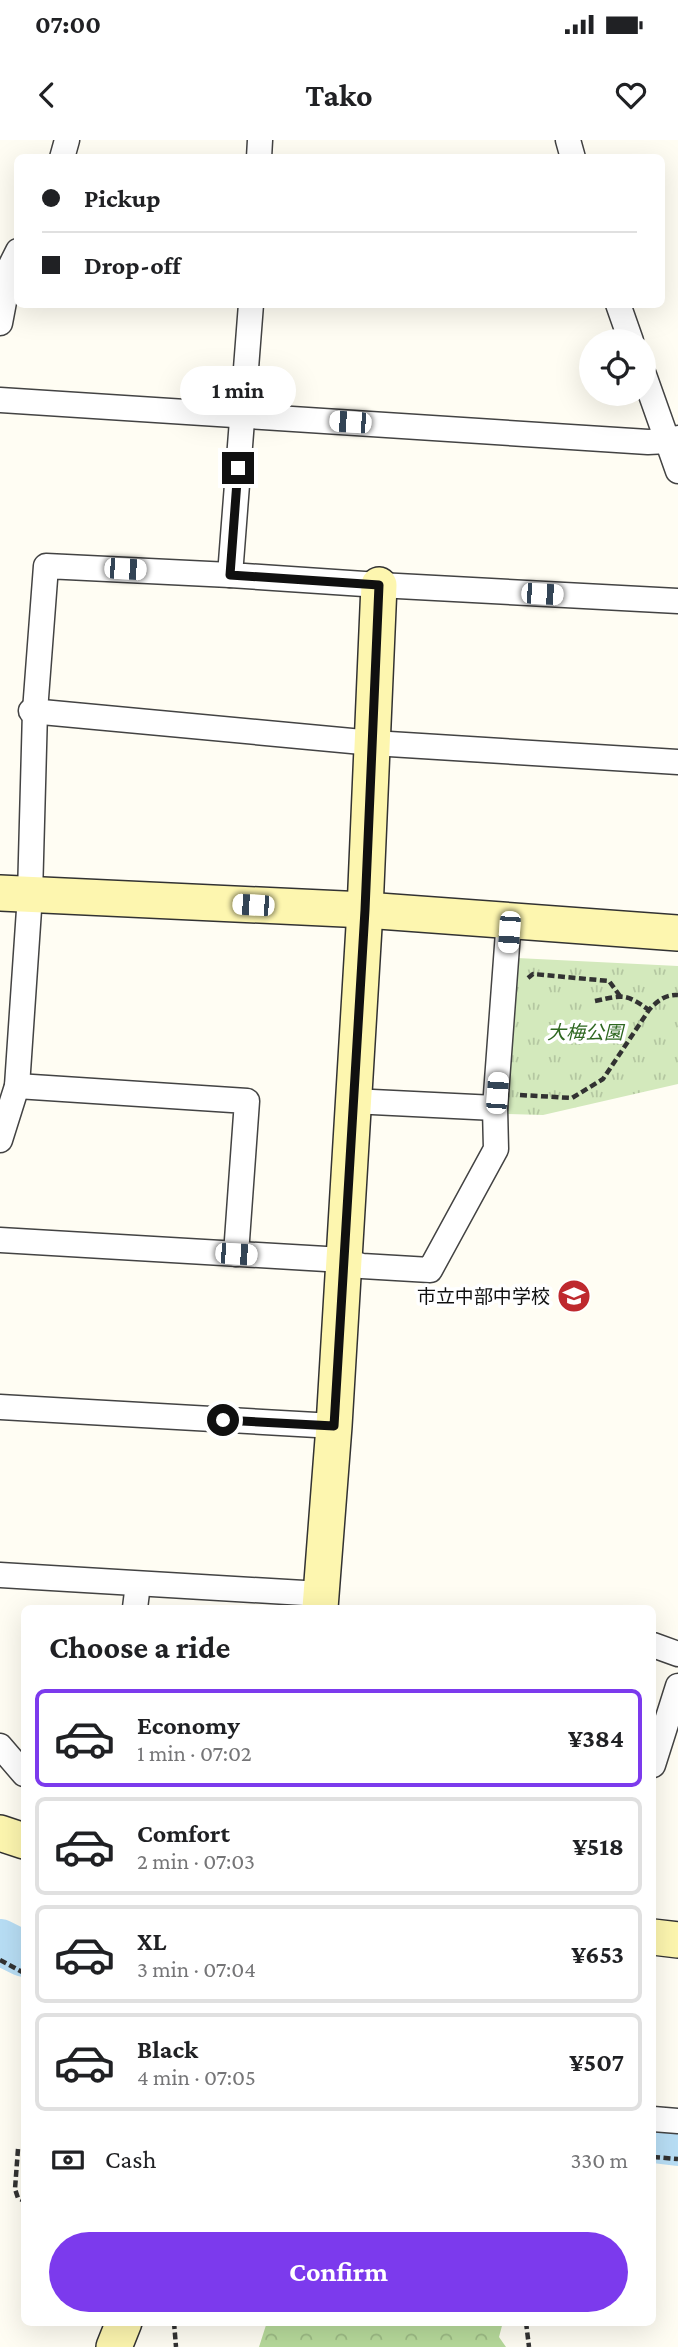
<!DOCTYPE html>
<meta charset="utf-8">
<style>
:root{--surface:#fff;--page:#f6f6f6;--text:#202124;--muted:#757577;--line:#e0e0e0;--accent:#7c3aed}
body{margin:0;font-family:"Crimson Pro","Noto Sans JP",serif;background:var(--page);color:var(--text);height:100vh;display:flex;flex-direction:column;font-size:26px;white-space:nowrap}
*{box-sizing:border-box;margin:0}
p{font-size:23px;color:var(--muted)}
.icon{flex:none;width:38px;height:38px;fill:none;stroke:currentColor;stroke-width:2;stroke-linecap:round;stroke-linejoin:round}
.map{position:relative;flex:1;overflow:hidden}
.panel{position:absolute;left:21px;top:1465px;width:635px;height:721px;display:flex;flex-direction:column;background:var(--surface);border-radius:10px;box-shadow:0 7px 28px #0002}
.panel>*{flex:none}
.top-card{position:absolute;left:14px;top:14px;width:651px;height:154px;border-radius:10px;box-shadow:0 7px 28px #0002;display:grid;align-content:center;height:154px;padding:0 28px;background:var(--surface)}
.controls{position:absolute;left:579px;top:189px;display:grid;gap:14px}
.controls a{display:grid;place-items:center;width:77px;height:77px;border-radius:50%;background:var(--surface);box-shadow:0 7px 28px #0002;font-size:35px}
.end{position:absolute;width:32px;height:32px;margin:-16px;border:9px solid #101010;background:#fff;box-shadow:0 0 0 4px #fff}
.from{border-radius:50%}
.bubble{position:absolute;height:49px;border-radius:24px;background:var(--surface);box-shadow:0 7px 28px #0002;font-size:23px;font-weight:700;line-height:49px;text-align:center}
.car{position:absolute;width:21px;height:42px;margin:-21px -10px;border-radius:9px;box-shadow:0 0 5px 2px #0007;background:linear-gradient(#fff 24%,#345 0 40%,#fff 0 76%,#345 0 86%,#fff 0)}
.top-card b{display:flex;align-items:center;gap:24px;height:66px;font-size:26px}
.top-card b+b{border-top:2px solid var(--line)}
.top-card i{width:18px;height:18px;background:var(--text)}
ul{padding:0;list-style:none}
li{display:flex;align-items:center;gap:21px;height:98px;margin:0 14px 10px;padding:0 14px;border:4px solid var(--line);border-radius:10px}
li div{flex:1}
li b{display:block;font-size:26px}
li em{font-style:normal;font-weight:700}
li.on{border-color:var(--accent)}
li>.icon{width:63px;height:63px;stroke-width:1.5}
h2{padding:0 28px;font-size:32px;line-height:84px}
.pay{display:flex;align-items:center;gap:18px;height:77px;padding:0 28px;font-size:26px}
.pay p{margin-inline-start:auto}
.primary-button{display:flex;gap:14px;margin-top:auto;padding:14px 28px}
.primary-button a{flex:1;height:80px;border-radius:42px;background:var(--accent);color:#fff;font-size:28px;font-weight:700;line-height:80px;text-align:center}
.status{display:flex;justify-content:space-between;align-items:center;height:49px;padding:0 35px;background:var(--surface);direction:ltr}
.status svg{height:19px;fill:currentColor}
header{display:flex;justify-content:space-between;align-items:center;height:91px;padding:0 28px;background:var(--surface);font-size:32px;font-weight:700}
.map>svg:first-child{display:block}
.forest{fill:url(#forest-crowns)}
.park{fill:url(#park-tufts)}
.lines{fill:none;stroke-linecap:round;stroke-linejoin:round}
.river{stroke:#b8def5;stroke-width:46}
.street-casing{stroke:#434343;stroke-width:27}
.secondary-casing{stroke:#323232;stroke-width:38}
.path{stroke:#323232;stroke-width:4.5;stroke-dasharray:7 3.5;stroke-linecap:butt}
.street{stroke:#fff;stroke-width:24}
.secondary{stroke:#fdf6af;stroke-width:35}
.route{stroke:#101010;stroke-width:9}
.labels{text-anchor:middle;stroke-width:7;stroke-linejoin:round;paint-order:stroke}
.park-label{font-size:19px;font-style:italic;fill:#2e6720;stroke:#fff}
.poi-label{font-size:19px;fill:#101010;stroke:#fff;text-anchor:end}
</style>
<div class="status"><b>07:00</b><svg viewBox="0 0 49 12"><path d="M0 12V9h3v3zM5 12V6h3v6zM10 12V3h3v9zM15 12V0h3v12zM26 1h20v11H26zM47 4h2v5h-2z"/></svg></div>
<header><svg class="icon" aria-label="back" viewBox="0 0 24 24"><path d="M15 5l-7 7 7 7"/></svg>Tako<svg class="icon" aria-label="heart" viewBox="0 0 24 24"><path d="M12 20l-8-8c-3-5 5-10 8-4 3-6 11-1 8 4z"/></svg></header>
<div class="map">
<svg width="678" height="2207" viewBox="0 0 678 2207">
<defs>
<pattern id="forest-crowns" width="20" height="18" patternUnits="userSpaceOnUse" patternTransform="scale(1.75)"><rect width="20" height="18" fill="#b7da9b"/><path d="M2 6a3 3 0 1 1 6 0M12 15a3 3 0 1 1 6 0" fill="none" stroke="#9cba84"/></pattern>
<pattern id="park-tufts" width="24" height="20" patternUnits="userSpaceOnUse" patternTransform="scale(1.75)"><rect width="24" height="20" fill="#d3e9bc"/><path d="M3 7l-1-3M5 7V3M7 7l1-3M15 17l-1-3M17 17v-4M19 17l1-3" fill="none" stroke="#b4c7a1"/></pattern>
</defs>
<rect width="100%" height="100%" fill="#fffdf3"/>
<polygon class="forest" points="267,2182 503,2182 499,2197 506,2207 259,2207"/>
<polygon class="park" points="517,818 678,826 678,944 543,975 506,974"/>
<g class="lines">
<g class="river">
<polyline points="0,1802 24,1814"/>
<polyline points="653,2000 678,2003"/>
</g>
<defs>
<g id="street">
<polyline points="568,0 573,18"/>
<polyline points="62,18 67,0"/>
<polyline points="259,18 260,0"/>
<polyline points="251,164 230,435 379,445 678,461"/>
<polyline points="618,164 631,201"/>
<polyline points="0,183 11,125 18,111"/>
<polyline points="644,235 678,331"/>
<polyline points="0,260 648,302 668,301 678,298"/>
<polyline points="31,571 373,603 678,622"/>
<polyline points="17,946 247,961 236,1114"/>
<polyline points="352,961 495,968"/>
<polyline points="0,1000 17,946 30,755 35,571 46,426 230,435"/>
<polyline points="0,1100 343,1120 362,1126 430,1130 496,1009 495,968 509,779"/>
<polyline points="0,1267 334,1286"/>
<polyline points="0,1435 321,1454"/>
<polyline points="135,1468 138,1444"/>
<polyline points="653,1505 678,1514"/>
<polyline points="0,1606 24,1634"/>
<polyline points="653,1625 678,1546"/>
<polyline points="653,1979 678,1981"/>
</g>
<g id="secondary">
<polyline points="0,753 365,770 678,793"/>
<polyline points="320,1468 334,1286 365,770 379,445"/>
<polyline points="0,1693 24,1701"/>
<polyline points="653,1797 678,1800"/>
<polyline points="114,2207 124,2182"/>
</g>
</defs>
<use href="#street" class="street-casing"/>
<use href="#secondary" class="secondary-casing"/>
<g class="path">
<polyline points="528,838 533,834 609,841 620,856"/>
<path d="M595 861C623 855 625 853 649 870"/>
<path d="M520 955 572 958 603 939 649 870C657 861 666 854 678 855"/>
<polyline points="0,1820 24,1833"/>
<polyline points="18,2009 15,2049 18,2058 24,2061"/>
<polyline points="653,2017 678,2019"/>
<polyline points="174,2182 176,2207"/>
<polyline points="526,2182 529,2207"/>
</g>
<use href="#street" class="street"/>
<use href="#secondary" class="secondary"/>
</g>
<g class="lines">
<polyline class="route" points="223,1280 334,1286 365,770 379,445 230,435 238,328"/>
</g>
<defs>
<symbol id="school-disc" viewBox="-11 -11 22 22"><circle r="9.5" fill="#be292e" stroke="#fff"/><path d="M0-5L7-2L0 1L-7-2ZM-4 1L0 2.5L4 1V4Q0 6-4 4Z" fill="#fff"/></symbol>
</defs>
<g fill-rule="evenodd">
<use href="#school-disc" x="555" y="1137" width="38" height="38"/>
</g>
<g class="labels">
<g class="park-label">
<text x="585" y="899">大梅公園</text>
</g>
<g class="poi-label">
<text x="550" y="1163">市立中部中学校</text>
</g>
</g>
</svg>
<div class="controls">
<a><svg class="icon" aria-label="locate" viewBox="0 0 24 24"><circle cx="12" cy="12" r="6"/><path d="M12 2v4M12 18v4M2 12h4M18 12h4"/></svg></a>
</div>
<i class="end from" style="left:223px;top:1280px"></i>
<i class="end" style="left:238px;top:328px"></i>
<div class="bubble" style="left:180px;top:226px;width:116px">1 min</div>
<i class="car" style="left:350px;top:282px;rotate:274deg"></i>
<i class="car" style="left:125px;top:429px;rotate:93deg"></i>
<i class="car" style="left:542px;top:454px;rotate:93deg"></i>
<i class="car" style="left:253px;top:765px;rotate:273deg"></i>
<i class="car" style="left:509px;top:792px;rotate:184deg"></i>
<i class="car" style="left:497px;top:953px;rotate:4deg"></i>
<i class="car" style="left:236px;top:1114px;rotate:94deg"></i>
<div class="top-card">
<b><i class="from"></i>Pickup</b>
<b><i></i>Drop-off</b>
</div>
<section class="panel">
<h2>Choose a ride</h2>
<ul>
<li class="on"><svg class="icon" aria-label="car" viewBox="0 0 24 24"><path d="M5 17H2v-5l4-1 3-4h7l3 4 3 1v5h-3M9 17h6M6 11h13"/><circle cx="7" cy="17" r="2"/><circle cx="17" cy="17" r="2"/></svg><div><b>Economy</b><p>1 min · 07:02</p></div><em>¥384</em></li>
<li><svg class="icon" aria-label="car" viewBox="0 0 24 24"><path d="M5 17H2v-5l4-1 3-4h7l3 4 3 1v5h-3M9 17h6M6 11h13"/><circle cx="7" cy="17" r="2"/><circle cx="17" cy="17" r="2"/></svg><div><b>Comfort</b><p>2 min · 07:03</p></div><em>¥518</em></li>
<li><svg class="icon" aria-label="car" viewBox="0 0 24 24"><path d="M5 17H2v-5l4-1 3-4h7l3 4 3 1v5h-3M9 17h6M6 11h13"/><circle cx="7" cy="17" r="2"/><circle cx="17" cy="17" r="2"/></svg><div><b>XL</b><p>3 min · 07:04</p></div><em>¥653</em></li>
<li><svg class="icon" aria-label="car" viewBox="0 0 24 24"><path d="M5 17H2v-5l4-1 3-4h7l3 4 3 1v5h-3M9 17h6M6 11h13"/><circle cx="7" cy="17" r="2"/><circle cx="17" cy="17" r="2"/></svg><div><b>Black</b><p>4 min · 07:05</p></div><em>¥507</em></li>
</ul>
<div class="pay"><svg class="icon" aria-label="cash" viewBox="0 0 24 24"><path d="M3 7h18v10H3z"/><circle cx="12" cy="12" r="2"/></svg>Cash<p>330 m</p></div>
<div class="primary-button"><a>Confirm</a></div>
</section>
</div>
